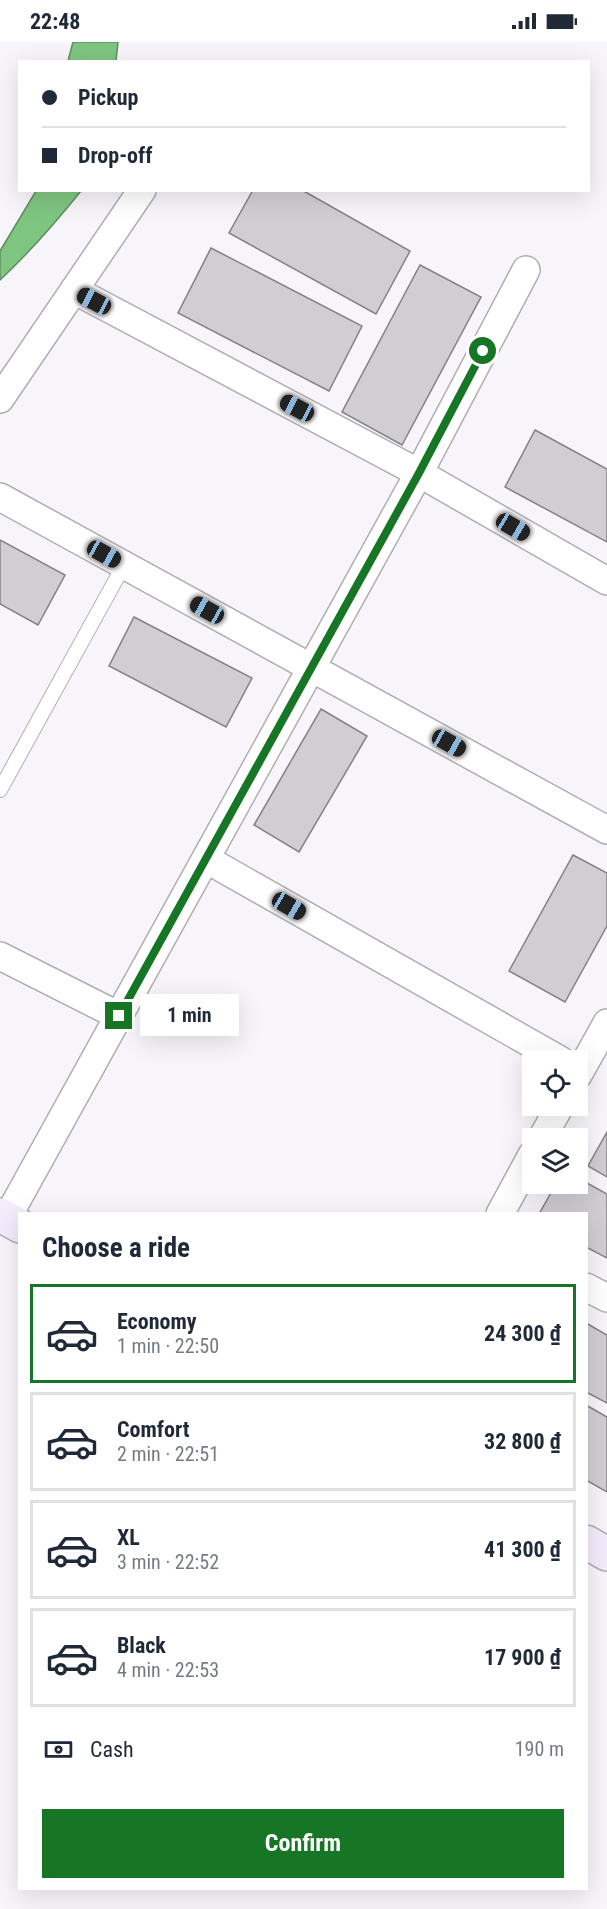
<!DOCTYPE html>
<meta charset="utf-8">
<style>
:root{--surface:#fff;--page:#f2f2f3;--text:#1f2937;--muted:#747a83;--line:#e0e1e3;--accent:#167626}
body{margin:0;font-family:"Roboto Condensed",sans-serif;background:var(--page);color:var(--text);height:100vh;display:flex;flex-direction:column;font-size:22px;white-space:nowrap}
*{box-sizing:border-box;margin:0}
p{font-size:20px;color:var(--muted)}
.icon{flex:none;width:33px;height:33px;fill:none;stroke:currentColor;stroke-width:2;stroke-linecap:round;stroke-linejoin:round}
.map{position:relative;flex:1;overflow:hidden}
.side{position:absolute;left:18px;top:1170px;width:570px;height:678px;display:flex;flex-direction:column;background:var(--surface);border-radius:0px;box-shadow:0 6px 24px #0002}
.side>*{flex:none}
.hud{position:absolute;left:18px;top:18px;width:572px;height:132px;border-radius:0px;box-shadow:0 6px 24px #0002;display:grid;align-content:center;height:132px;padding:0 24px;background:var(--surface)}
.buttons{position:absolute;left:522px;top:1008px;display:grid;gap:12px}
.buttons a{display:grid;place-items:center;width:66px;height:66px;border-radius:0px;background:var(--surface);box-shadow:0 6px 24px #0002;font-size:30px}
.end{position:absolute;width:27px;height:27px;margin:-14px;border:8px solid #167626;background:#fff;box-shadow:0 0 0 3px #fff}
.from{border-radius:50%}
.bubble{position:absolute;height:42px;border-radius:0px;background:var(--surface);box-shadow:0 6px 24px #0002;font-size:20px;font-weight:700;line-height:42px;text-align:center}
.car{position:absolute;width:18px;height:36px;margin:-18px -9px;border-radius:8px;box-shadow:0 0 4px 2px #0007;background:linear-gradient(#222 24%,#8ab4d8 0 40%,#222 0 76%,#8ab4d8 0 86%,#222 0)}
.hud b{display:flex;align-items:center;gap:21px;height:57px;font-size:22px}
.hud b+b{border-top:2px solid var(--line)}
.hud i{width:15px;height:15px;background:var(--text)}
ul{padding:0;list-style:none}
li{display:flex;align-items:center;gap:18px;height:99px;margin:0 12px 9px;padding:0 12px;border:3px solid var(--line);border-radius:0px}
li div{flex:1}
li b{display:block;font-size:22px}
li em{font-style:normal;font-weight:700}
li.current{border-color:var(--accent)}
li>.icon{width:54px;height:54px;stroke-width:1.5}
h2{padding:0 24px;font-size:27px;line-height:72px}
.pay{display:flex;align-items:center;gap:15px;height:66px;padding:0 24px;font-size:22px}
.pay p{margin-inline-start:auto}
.action{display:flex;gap:12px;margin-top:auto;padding:12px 24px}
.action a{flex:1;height:69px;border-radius:0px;background:var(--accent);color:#fff;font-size:24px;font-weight:700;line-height:69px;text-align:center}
.status{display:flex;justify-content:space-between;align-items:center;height:42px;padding:0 30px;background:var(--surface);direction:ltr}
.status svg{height:16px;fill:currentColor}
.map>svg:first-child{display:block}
.water{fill:#7fc582;stroke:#5d8e5f;stroke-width:1.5}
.building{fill:#d0ced3;stroke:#838186;stroke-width:1.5}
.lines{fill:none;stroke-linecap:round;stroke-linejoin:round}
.lane-casing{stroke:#b1aeb3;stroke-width:16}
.street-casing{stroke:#b1aeb3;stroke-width:30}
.secondary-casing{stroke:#b1aeb3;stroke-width:36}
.lane{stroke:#fff;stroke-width:14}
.street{stroke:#fff;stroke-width:27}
.secondary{stroke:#f4ebfd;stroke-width:33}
.route{stroke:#167626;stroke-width:8}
</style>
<div class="status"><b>22:48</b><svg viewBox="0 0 49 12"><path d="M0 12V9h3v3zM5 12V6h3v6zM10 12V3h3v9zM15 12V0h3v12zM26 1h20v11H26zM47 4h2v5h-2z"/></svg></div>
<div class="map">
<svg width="607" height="1867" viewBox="0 0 607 1867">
<rect width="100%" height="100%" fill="#f7f4fa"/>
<g class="water">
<polygon points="73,0 118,0 116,19 68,19"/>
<path d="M36 149H81C56 180 30 210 0 238V209Z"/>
</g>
<g class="building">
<polygon points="253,148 302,148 410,209 376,272 229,191"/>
<polygon points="211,206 362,284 329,349 178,271"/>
<polygon points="420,223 481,255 402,403 342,370"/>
<polygon points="535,388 607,427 607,500 505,445"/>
<polygon points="0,498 65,533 38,583 0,562"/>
<polygon points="134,575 252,636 226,685 109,624"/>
<polygon points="321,667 367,694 299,810 254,783"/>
<polygon points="573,813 607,831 607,884 565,960 509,929"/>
<polygon points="607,1090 607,1135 588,1124"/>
<polygon points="578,1136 607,1152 607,1216 586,1205 586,1172 539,1172 556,1142 578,1142"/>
<polygon points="586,1281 607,1293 607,1361 586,1350"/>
<polygon points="586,1363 607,1375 607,1450 586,1438"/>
</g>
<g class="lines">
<defs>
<polyline id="lane" points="0,748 124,523"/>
<g id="street">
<polyline points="74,248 419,431 607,539"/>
<polyline points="0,357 142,148"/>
<polyline points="0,455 607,788"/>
<polyline points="206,817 560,1018"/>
<polyline points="0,914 119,974"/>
<polyline points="578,1033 607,981"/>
<polyline points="542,1096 560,1064"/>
<polyline points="500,1172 532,1113"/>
<polyline points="7,1176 419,431 526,228"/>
<polyline points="586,1245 607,1256"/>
</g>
<g id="secondary">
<polyline points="0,1173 20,1184"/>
<polyline points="586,1500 607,1512"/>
</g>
</defs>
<use href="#lane" class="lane-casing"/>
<use href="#street" class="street-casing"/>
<use href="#secondary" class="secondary-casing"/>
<use href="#lane" class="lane"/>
<use href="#street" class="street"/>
<use href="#secondary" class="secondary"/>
</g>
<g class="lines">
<polyline class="route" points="119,974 419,431 483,309"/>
</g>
</svg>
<div class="buttons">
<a><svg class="icon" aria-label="locate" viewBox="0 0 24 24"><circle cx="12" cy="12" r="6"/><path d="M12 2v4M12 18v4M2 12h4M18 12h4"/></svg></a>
<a><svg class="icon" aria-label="layers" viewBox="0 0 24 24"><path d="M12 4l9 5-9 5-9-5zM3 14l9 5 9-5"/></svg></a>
</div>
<i class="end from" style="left:483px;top:309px"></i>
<i class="end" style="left:119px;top:974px"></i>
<div class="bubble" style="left:140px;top:952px;width:99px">1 min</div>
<i class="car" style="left:94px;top:259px;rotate:298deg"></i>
<i class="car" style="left:297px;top:366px;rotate:298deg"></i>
<i class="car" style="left:513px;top:485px;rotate:120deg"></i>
<i class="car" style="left:104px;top:512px;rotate:119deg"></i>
<i class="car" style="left:207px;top:568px;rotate:299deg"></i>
<i class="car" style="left:449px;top:701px;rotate:119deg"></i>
<i class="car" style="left:289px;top:864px;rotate:120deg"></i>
<div class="hud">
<b><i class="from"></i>Pickup</b>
<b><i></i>Drop-off</b>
</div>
<section class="side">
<h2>Choose a ride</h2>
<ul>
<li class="current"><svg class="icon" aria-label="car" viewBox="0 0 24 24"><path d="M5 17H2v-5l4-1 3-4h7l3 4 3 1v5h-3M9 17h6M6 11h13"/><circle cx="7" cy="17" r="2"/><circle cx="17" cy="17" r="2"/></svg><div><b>Economy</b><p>1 min · 22:50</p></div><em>24 300 ₫</em></li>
<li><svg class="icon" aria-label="car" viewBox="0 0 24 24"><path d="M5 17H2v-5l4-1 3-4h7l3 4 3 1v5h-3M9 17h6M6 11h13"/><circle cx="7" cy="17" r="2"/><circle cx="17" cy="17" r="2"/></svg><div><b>Comfort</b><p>2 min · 22:51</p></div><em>32 800 ₫</em></li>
<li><svg class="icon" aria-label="car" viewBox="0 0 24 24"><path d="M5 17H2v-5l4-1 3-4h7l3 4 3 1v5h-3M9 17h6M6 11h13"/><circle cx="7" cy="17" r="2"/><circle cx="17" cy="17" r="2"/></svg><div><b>XL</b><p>3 min · 22:52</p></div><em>41 300 ₫</em></li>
<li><svg class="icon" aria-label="car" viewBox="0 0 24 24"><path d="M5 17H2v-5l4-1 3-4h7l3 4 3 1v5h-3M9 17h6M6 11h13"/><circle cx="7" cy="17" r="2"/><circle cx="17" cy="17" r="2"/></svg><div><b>Black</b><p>4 min · 22:53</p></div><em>17 900 ₫</em></li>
</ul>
<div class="pay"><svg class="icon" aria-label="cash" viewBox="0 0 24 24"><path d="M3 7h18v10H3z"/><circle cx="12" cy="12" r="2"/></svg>Cash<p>190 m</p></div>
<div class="action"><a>Confirm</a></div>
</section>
</div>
